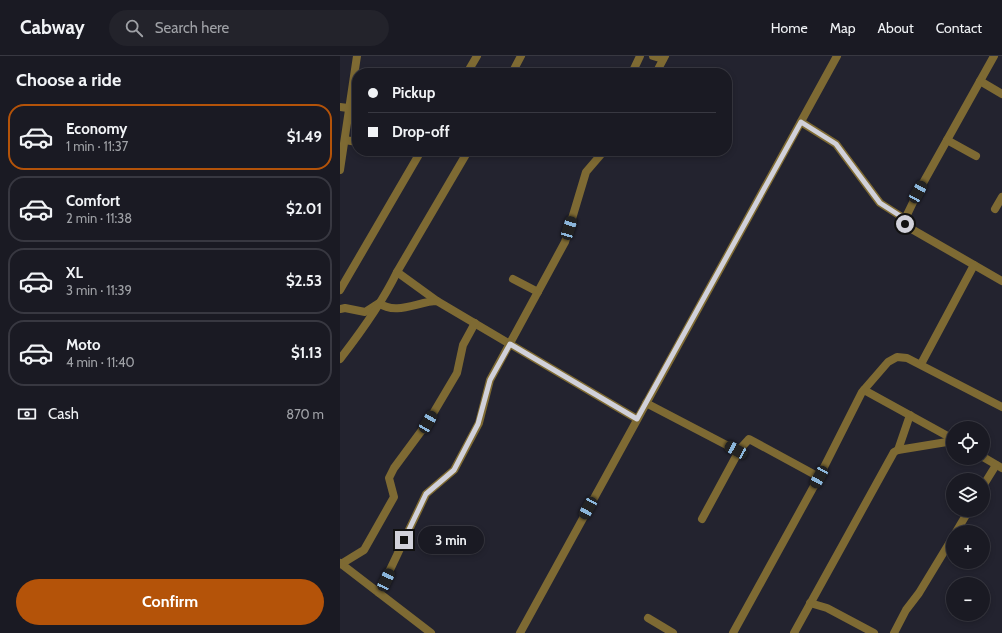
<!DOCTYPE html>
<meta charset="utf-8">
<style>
:root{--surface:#1a1a23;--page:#23232b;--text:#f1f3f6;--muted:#9fa1a6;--line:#383841;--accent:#b45309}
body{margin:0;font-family:Cabin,sans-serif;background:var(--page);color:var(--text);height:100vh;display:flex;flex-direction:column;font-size:15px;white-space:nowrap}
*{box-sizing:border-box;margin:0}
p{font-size:13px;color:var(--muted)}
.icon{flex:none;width:22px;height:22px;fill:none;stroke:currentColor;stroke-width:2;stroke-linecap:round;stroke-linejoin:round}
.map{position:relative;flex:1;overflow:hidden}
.sheet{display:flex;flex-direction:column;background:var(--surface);width:340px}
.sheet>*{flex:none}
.guide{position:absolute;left:12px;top:12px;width:380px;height:88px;border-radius:16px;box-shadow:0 2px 6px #0003,0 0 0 1px var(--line);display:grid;align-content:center;height:88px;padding:0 16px;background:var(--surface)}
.buttons{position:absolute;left:606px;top:365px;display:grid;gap:8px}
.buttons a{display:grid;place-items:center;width:44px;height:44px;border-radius:50%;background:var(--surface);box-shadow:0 2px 6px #0003,0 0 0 1px var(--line);font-size:20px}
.end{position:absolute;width:18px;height:18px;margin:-9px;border:5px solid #d1d1da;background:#111;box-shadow:0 0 0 2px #111}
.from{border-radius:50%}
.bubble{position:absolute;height:28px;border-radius:14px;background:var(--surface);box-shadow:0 2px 6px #0003,0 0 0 1px var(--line);font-size:13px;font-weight:700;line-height:28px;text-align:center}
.car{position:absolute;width:12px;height:24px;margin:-12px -6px;border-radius:5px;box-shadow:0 0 3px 1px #0007;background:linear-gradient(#222 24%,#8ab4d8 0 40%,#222 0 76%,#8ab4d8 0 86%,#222 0)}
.guide b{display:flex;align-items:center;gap:14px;height:38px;font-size:15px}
.guide b+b{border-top:1px solid var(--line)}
.guide i{width:10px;height:10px;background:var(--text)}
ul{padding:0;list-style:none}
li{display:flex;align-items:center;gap:12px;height:66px;margin:0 8px 6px;padding:0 8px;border:2px solid var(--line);border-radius:16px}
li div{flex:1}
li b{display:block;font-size:15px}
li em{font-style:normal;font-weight:700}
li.current{border-color:var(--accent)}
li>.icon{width:36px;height:36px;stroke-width:1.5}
h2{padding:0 16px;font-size:18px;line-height:48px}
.pay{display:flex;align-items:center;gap:10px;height:44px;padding:0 16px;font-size:15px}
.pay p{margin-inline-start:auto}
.cta{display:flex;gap:8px;margin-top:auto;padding:8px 16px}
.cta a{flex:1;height:46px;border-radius:24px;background:var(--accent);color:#fff;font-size:16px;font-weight:700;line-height:46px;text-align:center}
header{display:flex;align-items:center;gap:24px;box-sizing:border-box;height:56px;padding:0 20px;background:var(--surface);border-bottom:1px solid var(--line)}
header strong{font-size:19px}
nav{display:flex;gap:22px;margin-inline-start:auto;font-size:14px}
.search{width:280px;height:36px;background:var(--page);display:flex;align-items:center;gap:10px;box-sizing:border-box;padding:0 14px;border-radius:22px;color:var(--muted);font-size:15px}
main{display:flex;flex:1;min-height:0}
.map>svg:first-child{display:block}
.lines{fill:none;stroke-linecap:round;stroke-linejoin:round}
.minor{stroke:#7e6a33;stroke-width:8}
.route{stroke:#d1d1da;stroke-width:5}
</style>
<header>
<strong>Cabway</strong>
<div class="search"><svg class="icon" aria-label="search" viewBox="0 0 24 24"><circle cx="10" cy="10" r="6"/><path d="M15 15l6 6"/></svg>Search here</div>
<nav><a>Home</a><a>Map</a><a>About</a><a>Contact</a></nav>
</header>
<main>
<section class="sheet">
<h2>Choose a ride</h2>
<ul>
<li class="current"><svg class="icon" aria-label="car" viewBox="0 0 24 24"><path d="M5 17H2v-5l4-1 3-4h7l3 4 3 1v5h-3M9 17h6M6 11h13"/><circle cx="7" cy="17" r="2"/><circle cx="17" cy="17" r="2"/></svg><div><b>Economy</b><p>1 min · 11:37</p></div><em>$1.49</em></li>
<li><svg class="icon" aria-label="car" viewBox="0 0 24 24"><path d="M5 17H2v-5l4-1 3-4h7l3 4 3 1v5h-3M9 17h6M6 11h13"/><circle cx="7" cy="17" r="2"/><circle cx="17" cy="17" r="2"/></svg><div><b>Comfort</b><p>2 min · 11:38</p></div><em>$2.01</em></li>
<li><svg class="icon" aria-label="car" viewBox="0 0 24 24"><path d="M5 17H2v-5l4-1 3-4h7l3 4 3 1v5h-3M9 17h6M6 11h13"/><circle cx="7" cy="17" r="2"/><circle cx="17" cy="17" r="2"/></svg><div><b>XL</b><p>3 min · 11:39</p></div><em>$2.53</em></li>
<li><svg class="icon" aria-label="car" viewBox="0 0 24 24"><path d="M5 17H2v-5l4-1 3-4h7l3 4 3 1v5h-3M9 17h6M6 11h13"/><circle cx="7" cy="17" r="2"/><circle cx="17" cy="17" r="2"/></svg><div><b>Moto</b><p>4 min · 11:40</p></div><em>$1.13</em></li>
</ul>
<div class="pay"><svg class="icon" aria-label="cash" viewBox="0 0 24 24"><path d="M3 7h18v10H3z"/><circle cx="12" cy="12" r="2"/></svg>Cash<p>870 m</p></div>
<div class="cta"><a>Confirm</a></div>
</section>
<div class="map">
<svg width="662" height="577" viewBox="0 0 662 577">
<rect width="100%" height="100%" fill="#23232f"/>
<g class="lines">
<g class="minor">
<polyline points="313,0 323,3"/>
<polyline points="654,0 578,136 565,163 565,168 568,171 662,225"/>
<polyline points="127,17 137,0"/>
<polyline points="172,17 181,0"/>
<polyline points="292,17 300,0"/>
<polyline points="316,17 325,0"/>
<polyline points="640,25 662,38"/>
<polyline points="0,51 8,52"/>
<polyline points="461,66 496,88 540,147 565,163"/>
<polyline points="5,84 17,86"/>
<polyline points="607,84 636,100"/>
<polyline points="68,95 79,97"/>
<polyline points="0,114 17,0"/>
<polyline points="655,153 662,141"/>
<polyline points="57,216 97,245"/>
<polyline points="173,223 198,236"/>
<polyline points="0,234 81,95"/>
<path d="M0 253 5 252 25 256 39 247C56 260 79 245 97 245L297 363"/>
<path d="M0 303C21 276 42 247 57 216L128 95"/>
<polyline points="581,308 634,209"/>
<polyline points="524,334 613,383"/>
<polyline points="306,347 396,394 400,393 409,383 479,421"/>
<polyline points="558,394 570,359"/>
<polyline points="643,401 662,412"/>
<polyline points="643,430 656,409"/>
<polyline points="362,463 400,393"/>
<polyline points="616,476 629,454"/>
<polyline points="0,507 91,577"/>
<polyline points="1,508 24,494 54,441 49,422 54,412 88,366 117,317 123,289 135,267"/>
<polyline points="39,537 86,438 114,414 139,367 150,324 225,186 246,116 264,95"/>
<polyline points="470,547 487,552 534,577"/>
<polyline points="308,562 333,577"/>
<polyline points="180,577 497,0"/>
<polyline points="393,577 479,421 522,336 548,306 557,301 567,302 662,351"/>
<polyline points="454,577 554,396 558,394 613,385"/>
<polyline points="554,577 566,554 579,537 613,481"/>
</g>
</g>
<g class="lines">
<polyline class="route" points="64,484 86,438 114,414 138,368 150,324 170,288 297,363 461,66 496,88 540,147 565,163 565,168"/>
</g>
</svg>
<div class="buttons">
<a><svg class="icon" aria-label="locate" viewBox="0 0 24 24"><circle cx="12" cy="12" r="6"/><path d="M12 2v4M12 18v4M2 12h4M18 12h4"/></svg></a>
<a><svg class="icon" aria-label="layers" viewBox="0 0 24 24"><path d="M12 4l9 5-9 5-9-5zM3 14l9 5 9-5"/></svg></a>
<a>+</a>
<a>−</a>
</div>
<i class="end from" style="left:565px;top:168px"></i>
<i class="end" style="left:64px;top:484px"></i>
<div class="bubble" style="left:78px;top:470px;width:66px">3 min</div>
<i class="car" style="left:578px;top:136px;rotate:29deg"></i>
<i class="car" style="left:229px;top:172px;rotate:17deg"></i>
<i class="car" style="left:88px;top:366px;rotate:30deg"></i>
<i class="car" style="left:396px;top:394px;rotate:298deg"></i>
<i class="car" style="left:479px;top:421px;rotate:209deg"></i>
<i class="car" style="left:248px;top:452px;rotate:209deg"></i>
<i class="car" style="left:46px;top:524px;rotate:25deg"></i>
<div class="guide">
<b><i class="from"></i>Pickup</b>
<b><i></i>Drop-off</b>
</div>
</div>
</main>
